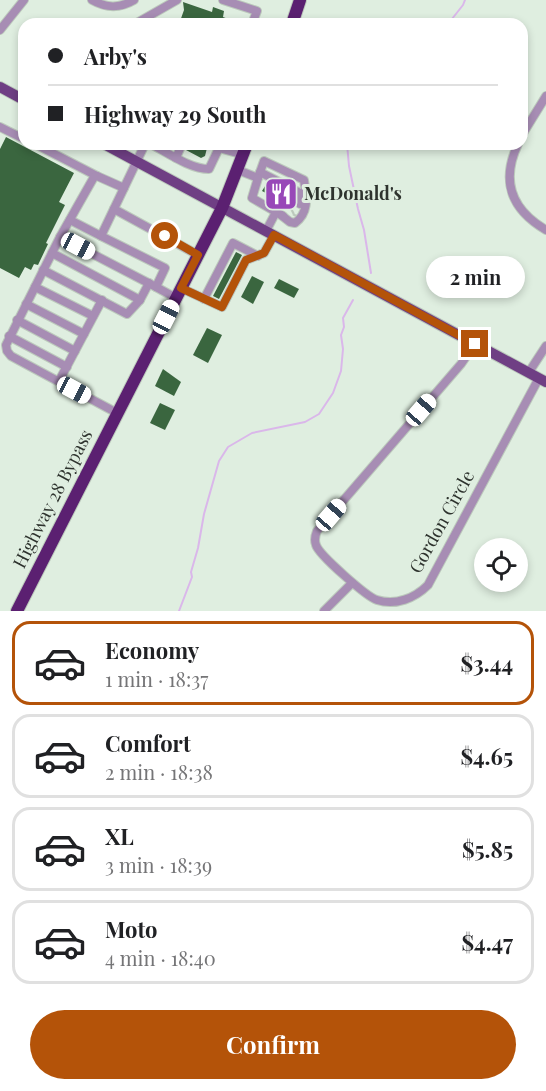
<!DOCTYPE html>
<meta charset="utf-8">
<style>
:root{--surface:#fff;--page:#f6f6f6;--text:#202124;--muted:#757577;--line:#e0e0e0;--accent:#b45309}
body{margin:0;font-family:"Playfair Display",serif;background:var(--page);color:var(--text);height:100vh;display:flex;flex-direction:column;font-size:22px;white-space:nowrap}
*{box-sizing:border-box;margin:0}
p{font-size:20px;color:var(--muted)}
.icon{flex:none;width:33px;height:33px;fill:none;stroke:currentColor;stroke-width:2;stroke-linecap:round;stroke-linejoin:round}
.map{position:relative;height:611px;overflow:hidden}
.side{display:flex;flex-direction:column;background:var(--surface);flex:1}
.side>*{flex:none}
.guide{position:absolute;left:18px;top:18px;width:510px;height:132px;border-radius:18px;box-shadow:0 3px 9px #0003;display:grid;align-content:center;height:132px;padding:0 30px;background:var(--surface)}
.controls{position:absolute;left:474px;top:538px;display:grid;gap:12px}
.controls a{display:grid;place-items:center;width:54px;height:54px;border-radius:50%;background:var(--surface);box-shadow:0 3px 9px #0003;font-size:30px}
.end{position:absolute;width:27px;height:27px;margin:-14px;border:8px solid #b45309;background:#fff;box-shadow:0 0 0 3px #fff}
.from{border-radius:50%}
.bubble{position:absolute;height:42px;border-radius:21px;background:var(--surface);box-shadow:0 3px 9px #0003;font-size:20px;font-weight:700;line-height:42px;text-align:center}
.car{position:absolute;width:18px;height:36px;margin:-18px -9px;border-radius:8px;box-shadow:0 0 4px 2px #0007;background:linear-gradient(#fff 24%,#345 0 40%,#fff 0 76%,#345 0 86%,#fff 0)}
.guide b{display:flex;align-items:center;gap:21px;height:57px;font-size:22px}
.guide b+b{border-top:2px solid var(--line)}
.guide i{width:15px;height:15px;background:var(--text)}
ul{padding:10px 0 0;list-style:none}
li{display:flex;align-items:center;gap:18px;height:84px;margin:0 12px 9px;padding:0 18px;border:3px solid var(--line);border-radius:18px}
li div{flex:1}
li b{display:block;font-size:22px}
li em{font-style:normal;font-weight:700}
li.active{border-color:var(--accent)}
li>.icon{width:54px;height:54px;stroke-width:1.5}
.button{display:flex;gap:12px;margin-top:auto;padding:12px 30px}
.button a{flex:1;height:69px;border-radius:36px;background:var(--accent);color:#fff;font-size:24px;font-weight:700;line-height:69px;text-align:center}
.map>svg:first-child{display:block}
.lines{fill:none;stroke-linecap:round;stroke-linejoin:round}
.stream{stroke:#dab7ea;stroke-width:2}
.building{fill:#3a663f}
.minor-tunnel{stroke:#bcc9bc;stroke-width:8;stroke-dasharray:8 4;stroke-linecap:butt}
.minor-casing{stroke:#bcc9bc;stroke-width:10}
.major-casing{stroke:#bcc9bc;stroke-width:12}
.highway-casing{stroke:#bcc9bc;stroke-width:14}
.minor{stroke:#a78db4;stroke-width:8}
.major{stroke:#6f3f84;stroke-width:10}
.highway{stroke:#5b2071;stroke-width:12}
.route{stroke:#b45309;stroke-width:8}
.labels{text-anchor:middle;stroke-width:6;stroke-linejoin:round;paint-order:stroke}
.poi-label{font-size:18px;font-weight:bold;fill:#2e332e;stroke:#dfeee0;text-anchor:start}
.street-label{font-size:18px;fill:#2e332e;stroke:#dfeee0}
</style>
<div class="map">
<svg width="546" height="611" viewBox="0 0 546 611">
<rect width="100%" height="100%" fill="#dfeee0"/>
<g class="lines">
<g class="stream">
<polyline points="448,24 463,5 465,0"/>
<polyline points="347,144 349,166 358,209 364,230 371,273"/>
<polyline points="179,611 192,577 191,572 198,548 204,514 219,461 228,447 252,433 305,422 319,414 333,393 341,371 343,349 341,335 344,327 343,318 353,300"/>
</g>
</g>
<g class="building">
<polygon points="183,2 212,12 213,7 224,11 223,17 241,24 179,24 184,10"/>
<polygon points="6,137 74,173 59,202 65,205 46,243 48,244 38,265 34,264 31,270 25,267 19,278 0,268 0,149"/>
<polygon points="189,144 208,144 205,156 201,158 186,150"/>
<polygon points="267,183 294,197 293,207 262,191"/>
<polygon points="236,252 242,255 219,299 213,296"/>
<polygon points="252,276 264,282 253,304 241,297"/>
<polygon points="279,279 299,289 294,298 274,288"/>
<polygon points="207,328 222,335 208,363 193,355"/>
<polygon points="163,369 181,382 174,396 155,386"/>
<polygon points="160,403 175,410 165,430 150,423"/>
</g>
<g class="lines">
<g class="minor-tunnel">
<polyline points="291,211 293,210"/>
<polyline points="296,217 297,215"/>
</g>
<defs>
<g id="minor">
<path d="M92 0C106 8 119 9 134 0"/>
<polyline points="223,0 257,11 252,24"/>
<polyline points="135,24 177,0"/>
<polyline points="0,30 24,0"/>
<polyline points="0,127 24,139"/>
<polyline points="522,135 546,96"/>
<polyline points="35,144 97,176"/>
<path d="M151 144C168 153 190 169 209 169L219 148 244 155"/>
<path d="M518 144C500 182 512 210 546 230"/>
<polyline points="176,158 182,144"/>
<path d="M238 170 258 178 264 161 304 180C306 196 310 212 295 223L290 222 281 215"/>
<polyline points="260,172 300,193 300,204"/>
<polyline points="258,178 252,198 283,216"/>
<polyline points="114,209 198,255"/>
<polyline points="70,220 101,236"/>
<polyline points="266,231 276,212"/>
<polyline points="60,237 94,177 97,176 124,188"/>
<polyline points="52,253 140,300"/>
<polyline points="43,270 127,314 140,300 149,283"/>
<polyline points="35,287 93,316"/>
<polyline points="156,287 176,298"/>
<polyline points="181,288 222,307 246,260 264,253 274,235"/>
<polyline points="204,299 233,243 258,256"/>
<polyline points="26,304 84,334"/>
<polyline points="17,320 75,351"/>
<polyline points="9,336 67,367"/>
<path d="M475 344 461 364 317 531C315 536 314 540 316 545 319 555 367 597 377 600 396 606 415 598 428 585L539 378"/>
<polyline points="529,372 546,346"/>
<polyline points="59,381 102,300"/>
<polyline points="117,413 11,356 7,351 6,345 60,237 156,287 165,268 101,236 145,144"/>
<polyline points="324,611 352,583"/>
</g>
<g id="major">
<polyline points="0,87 24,100"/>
<polyline points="104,144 546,382"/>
</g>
<g id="highway">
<polyline points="292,24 300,0"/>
<polyline points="17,611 222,208 247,144"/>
</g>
</defs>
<use href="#minor" class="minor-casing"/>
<use href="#major" class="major-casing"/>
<use href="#highway" class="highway-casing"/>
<use href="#minor" class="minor"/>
<use href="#major" class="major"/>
<use href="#highway" class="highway"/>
</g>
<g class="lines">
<polyline class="route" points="165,236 198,255 181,288 222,307 246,260 264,253 274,235 475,344"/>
</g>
<defs>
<symbol id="restaurant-square" viewBox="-11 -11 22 22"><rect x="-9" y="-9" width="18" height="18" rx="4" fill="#9848b8" stroke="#dfeee0"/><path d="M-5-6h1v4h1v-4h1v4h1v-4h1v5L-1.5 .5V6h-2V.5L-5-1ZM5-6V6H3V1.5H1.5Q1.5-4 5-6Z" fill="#fff"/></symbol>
</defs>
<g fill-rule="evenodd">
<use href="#restaurant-square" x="262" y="175" width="38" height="38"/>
</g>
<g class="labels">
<g class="poi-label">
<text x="304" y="200">McDonald's</text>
</g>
<g class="street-label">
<text transform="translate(53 499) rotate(-63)" y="6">Highway 28 Bypass</text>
<text transform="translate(442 522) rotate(-61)" y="6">Gordon Circle</text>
</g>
</g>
</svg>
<div class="controls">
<a><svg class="icon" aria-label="locate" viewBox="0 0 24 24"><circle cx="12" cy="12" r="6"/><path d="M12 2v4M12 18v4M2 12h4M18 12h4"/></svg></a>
</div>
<i class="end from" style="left:165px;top:236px"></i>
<i class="end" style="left:475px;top:344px"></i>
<div class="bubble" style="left:426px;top:256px;width:99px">2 min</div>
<i class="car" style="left:78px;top:246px;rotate:118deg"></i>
<i class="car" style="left:166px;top:317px;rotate:27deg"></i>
<i class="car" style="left:74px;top:390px;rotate:118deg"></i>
<i class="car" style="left:421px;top:410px;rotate:41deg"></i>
<i class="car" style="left:331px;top:515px;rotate:41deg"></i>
<div class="guide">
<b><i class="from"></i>Arby's</b>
<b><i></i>Highway 29 South</b>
</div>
</div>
<section class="side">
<ul>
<li class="active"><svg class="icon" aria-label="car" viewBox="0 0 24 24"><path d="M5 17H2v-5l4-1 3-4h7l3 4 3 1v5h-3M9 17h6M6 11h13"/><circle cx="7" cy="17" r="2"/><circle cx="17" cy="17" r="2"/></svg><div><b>Economy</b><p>1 min · 18:37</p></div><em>$3.44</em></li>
<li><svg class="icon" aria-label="car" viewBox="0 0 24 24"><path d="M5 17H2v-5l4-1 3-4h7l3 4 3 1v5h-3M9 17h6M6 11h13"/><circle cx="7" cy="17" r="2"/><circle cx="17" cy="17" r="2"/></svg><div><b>Comfort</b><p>2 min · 18:38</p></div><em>$4.65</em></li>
<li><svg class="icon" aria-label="car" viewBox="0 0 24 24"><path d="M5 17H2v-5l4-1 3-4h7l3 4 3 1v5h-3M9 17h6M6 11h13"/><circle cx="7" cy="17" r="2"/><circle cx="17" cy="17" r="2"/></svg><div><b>XL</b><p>3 min · 18:39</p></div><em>$5.85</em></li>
<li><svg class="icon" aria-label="car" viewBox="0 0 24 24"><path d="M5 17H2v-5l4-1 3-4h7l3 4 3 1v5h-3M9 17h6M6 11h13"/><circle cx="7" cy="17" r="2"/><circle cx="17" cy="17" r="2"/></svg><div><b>Moto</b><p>4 min · 18:40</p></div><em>$4.47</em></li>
</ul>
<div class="button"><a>Confirm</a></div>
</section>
